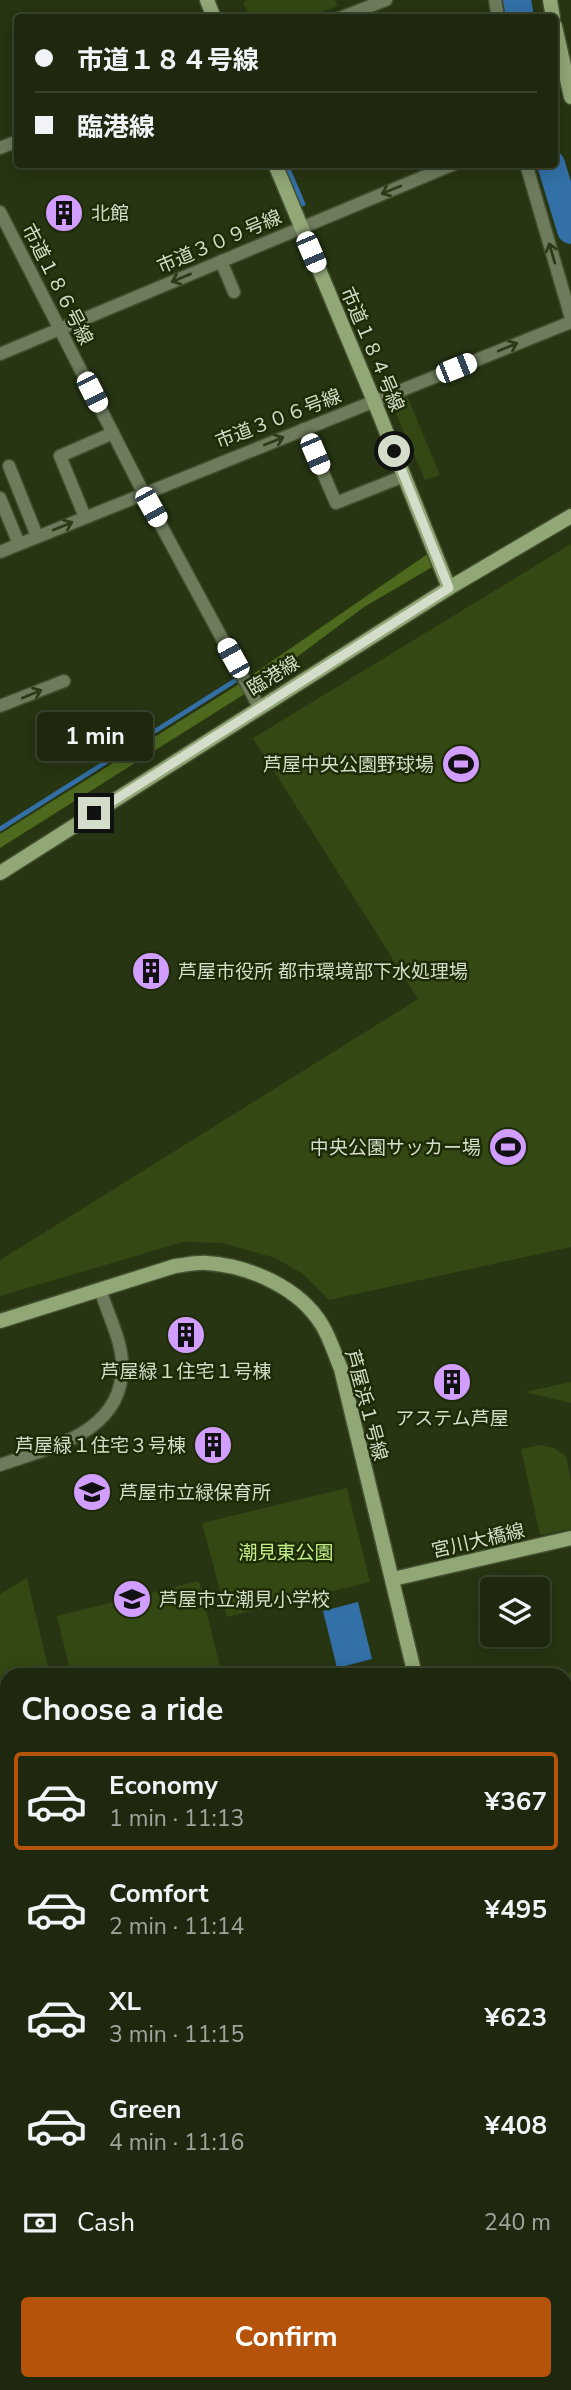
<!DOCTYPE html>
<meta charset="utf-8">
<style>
:root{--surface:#1d280e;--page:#2a341c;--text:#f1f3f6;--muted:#a0a69e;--line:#3b442e;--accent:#b45309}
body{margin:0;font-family:"Nunito Sans","Noto Sans JP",sans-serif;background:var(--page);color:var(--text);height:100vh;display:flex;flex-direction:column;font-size:26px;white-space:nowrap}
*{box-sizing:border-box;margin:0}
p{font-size:23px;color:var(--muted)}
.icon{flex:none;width:38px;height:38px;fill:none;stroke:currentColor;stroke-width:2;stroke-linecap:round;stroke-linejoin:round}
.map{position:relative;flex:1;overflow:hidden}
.panel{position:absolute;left:0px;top:1668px;width:572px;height:723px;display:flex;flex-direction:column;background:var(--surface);border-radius:21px 21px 0 0;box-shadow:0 4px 18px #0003,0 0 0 2px var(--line)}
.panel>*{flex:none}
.top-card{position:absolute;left:14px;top:14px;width:544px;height:154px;border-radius:7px;box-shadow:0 4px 18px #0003,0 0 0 2px var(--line);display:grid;align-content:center;height:154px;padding:0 21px;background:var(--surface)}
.fabs{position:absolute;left:480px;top:1577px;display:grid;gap:14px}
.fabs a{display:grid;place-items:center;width:70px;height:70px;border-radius:7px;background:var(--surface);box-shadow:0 4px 18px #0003,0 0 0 2px var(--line);font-size:35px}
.end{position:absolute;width:32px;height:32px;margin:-16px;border:9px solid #d3ddc9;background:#111;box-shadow:0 0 0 4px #111}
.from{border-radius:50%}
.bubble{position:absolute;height:49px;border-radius:7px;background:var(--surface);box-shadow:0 4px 18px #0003,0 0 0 2px var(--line);font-size:23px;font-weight:700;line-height:49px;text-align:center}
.car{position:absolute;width:21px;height:42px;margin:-21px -10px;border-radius:9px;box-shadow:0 0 5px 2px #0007;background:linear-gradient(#fff 24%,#345 0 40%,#fff 0 76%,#345 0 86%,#fff 0)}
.top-card b{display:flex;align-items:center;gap:24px;height:66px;font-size:26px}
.top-card b+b{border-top:2px solid var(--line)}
.top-card i{width:18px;height:18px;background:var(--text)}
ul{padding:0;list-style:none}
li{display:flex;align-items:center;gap:21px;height:98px;margin:0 14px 10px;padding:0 7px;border:4px solid transparent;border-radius:7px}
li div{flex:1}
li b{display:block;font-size:26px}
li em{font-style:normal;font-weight:700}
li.selected{border-color:var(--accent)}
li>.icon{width:63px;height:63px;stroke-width:1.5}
h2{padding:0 21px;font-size:32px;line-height:84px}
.pay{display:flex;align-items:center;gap:18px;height:77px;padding:0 21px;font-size:26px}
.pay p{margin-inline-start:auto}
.primary-button{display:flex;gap:14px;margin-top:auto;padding:14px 21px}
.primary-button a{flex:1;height:80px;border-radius:7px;background:var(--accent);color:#fff;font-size:28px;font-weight:700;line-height:80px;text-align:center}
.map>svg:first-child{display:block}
.green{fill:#334812}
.forest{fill:#4c691d}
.water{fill:#3270a7}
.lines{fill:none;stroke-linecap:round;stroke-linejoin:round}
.stream{stroke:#3270a7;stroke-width:4.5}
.river{stroke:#3270a7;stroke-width:28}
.street-casing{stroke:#43502f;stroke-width:15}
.secondary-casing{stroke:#43502f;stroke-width:17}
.street{stroke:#6e7c5d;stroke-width:12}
.secondary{stroke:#91a776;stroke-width:14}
.oneway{stroke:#2d3b18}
.route{stroke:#d3ddc9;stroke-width:9}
.labels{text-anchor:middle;stroke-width:5;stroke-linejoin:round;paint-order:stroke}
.poi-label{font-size:19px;fill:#d3ddc9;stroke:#1d2b07;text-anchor:start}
.street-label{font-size:19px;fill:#d3ddc9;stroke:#1d2b07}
.park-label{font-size:19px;fill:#c1ee87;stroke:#1d2b07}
</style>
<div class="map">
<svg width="571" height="2390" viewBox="0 0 571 2390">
<rect width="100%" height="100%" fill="#273512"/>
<g class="green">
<polygon points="248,0 335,0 338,6 308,17 249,17 243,2"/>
<polygon points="407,396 440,475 425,480 391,402"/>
<polygon points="571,544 571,1247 329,1300 303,1274 275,1258 222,1243 183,1242 0,1296 0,1260 418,999 253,738"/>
<polygon points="571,1382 571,1403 525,1392"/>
<polygon points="540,1445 554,1448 566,1456 571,1481 571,1529 540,1535 521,1449"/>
<polygon points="347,1488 370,1582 227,1617 202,1523"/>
<polygon points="27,1578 50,1675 7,1675 7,1846 0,1848 0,1594"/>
<polygon points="199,1581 222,1675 71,1675 57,1616"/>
<polygon points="571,1672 571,1867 565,1842 565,1675 561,1675"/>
<path d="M571 2050V2129C565 2101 563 2077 571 2050Z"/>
<polygon points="60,2384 234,2384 207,2390 61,2390"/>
</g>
<polygon class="forest" points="429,553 434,566 364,607 262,683 0,848 0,834 236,686"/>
<g class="water">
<polygon points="283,165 289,165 306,205 301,207"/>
<polygon points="358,1602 372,1659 337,1668 323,1611"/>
<polygon points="565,2371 571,2371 571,2390 502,2390 529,2384 565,2384"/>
</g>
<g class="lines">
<polyline class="stream" points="0,829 236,680"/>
<g class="river">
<polyline points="517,0 520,18"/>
<polyline points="551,164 571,230"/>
</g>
<defs>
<g id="street">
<polyline points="495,0 498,18"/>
<polyline points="340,18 386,0"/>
<polyline points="0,148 18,141"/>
<polyline points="526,164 571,318"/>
<polyline points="0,212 143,492 259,707"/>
<polyline points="221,261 234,292"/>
<polyline points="0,354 454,164"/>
<polyline points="304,429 336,503 404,476"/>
<polyline points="9,466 37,536"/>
<polyline points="0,498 19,544"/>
<polyline points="85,517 60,456 113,433"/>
<polyline points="0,552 571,322"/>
<polyline points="0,706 64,681"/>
<path d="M0 1465C52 1447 126 1432 122 1362 121 1339 107 1312 100 1289"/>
</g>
<g id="secondary">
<polyline points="207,0 214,18"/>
<polyline points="550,0 553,18"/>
<polyline points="555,26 571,97"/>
<polyline points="275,164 374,401 449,588"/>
<polyline points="0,873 449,588 571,516"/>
<path d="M0 1321 175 1266C185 1265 197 1262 207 1263 249 1266 299 1287 322 1325 330 1338 335 1355 341 1369L415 1675"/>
<polyline points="393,1579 571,1538"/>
<polyline points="0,2098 7,2096"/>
</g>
</defs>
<use href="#street" class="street-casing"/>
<use href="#secondary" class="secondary-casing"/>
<use href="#street" class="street"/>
<use href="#secondary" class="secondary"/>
</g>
<defs><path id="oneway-shaft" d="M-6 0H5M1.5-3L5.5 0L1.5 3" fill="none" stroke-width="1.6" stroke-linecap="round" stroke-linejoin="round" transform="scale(1.75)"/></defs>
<g class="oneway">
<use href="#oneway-shaft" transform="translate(391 190) rotate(158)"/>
<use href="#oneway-shaft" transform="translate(552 253) rotate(-106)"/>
<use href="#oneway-shaft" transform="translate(181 278) rotate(157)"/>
<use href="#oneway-shaft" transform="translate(508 347) rotate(-22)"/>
<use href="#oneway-shaft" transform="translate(274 441) rotate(-22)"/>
<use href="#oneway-shaft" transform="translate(63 526) rotate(-22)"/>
<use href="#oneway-shaft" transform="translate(32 694) rotate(-22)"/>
</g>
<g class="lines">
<polyline class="route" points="94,813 449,588 394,451"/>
</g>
<defs>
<symbol id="building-disc" viewBox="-11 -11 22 22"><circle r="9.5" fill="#d19dfe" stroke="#1d2b07"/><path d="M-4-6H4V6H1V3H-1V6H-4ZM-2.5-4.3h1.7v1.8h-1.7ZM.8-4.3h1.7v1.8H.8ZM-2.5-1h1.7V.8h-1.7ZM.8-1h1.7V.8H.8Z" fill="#111"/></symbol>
<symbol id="stadium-disc" viewBox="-11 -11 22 22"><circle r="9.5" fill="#d19dfe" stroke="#1d2b07"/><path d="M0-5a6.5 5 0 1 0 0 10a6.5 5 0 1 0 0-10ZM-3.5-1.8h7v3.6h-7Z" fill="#111"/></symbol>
<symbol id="school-disc" viewBox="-11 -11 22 22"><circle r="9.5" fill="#d19dfe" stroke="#1d2b07"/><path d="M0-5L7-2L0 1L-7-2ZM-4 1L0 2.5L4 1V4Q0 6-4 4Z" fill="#111"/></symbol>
</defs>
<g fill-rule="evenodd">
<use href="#building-disc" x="42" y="191" width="44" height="44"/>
<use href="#stadium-disc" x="439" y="742" width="44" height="44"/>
<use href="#building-disc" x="129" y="949" width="44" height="44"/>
<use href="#stadium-disc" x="486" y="1125" width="44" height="44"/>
<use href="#building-disc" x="164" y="1313" width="44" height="44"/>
<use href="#building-disc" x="430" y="1360" width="44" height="44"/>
<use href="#building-disc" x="191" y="1423" width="44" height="44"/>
<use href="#school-disc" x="70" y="1470" width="44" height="44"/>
<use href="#school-disc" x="110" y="1577" width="44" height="44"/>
</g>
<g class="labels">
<g class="poi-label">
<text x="91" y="220">北館</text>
<text x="434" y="771" text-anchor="end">芦屋中央公園野球場</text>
<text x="178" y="978">芦屋市役所 都市環境部下水処理場</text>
<text x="481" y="1154" text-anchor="end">中央公園サッカー場</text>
<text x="186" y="1378" text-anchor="middle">芦屋緑１住宅１号棟</text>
<text x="452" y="1425" text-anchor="middle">アステム芦屋</text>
<text x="186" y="1452" text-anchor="end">芦屋緑１住宅３号棟</text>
<text x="119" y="1499">芦屋市立緑保育所</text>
<text x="159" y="1606">芦屋市立潮見小学校</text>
</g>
<g class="street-label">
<text transform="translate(219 241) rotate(-23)" y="7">市道３０９号線</text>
<text transform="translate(58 284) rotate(63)" y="7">市道１８６号線</text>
<text transform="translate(373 349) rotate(67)" y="7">市道１８４号線</text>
<text transform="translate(278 418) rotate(-21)" y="7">市道３０６号線</text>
<text transform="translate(273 675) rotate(-32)" y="7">臨港線</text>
<text transform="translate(367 1405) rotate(75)" y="7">芦屋浜１号線</text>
<text transform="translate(478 1540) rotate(-13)" y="7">宮川大橋線</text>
</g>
<g class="park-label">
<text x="286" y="1559">潮見東公園</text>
</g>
</g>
</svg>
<div class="fabs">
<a><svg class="icon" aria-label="layers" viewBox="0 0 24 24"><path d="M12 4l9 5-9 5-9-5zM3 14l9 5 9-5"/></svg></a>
</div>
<i class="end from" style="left:394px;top:451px"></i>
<i class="end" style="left:94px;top:813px"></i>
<div class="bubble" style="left:37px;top:712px;width:116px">1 min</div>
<i class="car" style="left:311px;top:252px;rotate:157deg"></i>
<i class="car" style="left:456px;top:368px;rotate:68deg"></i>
<i class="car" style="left:92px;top:392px;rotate:153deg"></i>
<i class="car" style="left:315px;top:454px;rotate:157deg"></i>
<i class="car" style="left:151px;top:507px;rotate:151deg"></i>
<i class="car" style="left:233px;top:658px;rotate:331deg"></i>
<div class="top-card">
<b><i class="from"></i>市道１８４号線</b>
<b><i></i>臨港線</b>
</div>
<section class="panel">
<h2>Choose a ride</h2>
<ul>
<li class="selected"><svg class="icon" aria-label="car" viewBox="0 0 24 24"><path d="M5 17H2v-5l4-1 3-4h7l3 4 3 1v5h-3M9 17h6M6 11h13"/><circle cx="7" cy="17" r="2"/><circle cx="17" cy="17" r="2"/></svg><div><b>Economy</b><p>1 min · 11:13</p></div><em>¥367</em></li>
<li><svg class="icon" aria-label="car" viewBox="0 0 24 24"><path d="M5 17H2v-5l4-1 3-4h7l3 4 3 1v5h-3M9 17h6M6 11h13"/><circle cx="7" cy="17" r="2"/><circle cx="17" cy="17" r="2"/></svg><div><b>Comfort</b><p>2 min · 11:14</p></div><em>¥495</em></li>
<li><svg class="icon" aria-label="car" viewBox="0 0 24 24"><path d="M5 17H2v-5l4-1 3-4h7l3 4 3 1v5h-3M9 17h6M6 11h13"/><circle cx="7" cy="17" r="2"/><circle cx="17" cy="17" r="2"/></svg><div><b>XL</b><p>3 min · 11:15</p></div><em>¥623</em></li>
<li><svg class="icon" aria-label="car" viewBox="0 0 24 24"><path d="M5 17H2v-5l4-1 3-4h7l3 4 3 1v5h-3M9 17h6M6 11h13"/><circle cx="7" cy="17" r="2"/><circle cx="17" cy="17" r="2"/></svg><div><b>Green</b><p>4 min · 11:16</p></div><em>¥408</em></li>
</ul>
<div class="pay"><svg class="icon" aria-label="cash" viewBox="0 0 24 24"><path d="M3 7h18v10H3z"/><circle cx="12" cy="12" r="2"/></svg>Cash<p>240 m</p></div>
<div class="primary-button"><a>Confirm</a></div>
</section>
</div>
